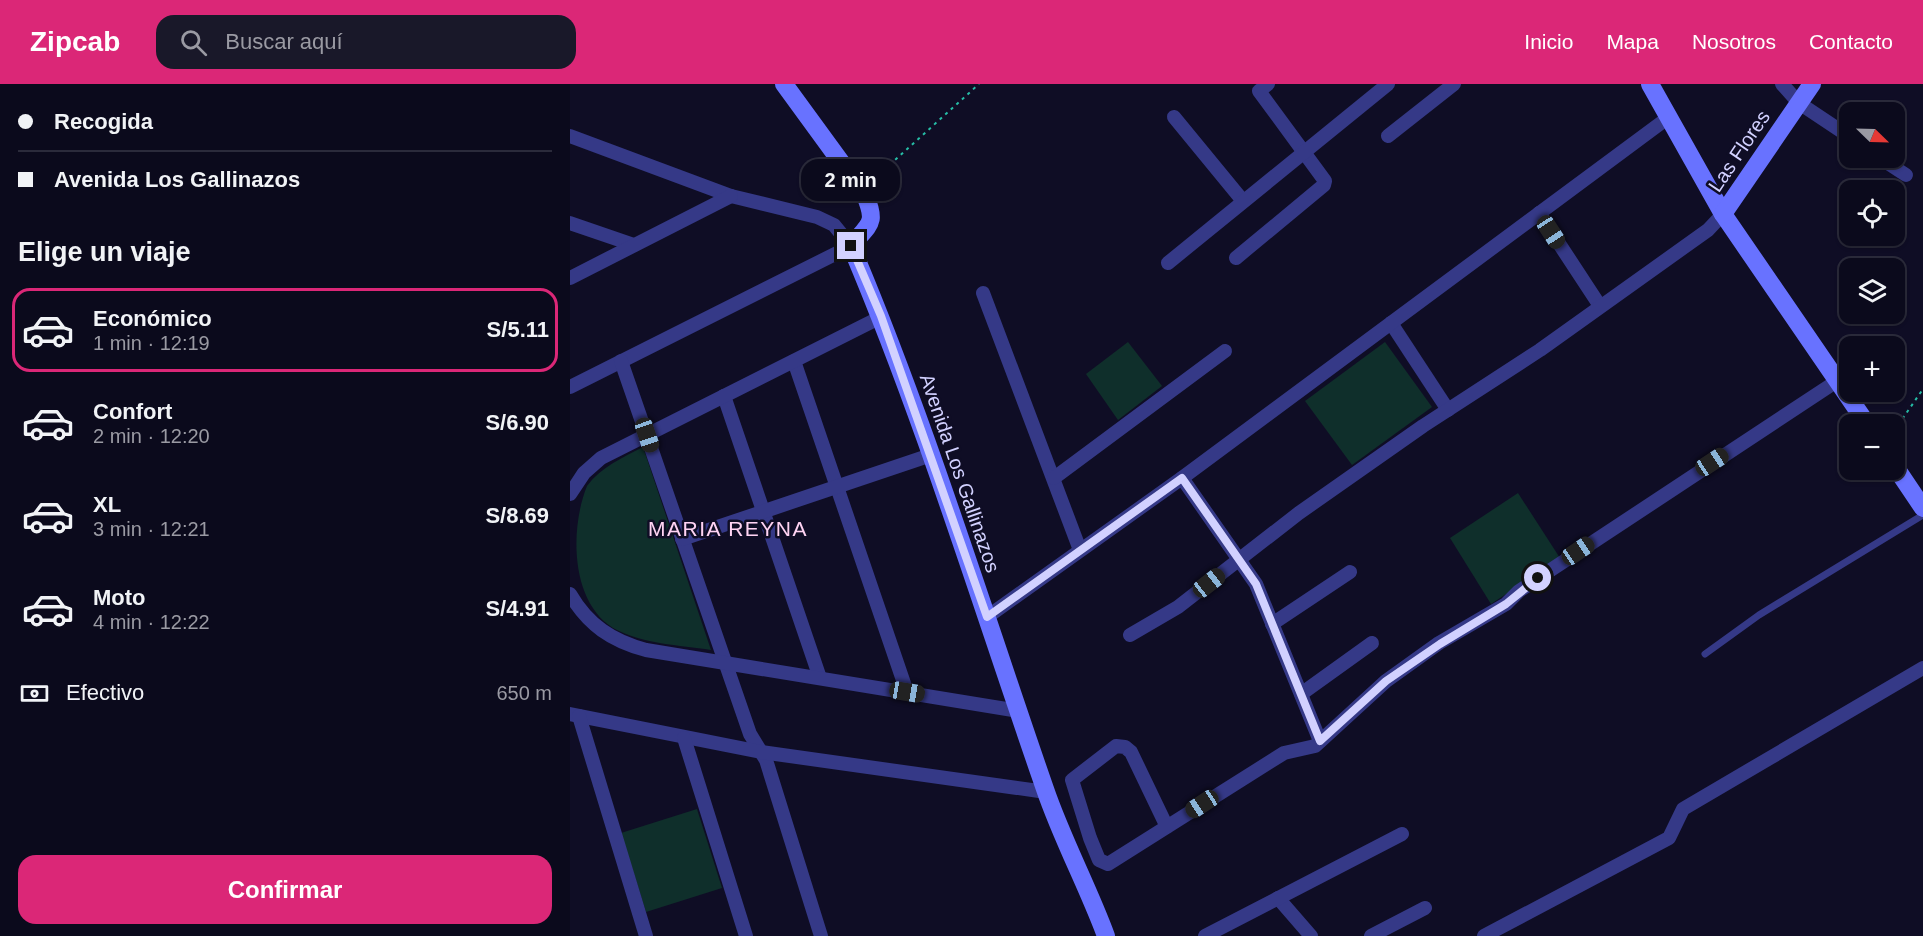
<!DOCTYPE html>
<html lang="es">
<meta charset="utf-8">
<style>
:root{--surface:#0b0a1c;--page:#191829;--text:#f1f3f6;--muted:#9a9aa3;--line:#2b2b3b;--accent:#db2777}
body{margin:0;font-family:Arial,sans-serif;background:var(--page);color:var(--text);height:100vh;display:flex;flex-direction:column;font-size:22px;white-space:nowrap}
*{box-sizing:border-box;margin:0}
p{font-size:20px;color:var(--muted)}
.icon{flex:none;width:33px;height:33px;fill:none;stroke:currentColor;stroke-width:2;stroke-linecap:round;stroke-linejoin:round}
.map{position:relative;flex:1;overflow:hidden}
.details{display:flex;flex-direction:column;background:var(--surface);width:570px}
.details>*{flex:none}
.top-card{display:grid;align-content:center;height:132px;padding:0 18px;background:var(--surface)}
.needle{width:39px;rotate:113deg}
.buttons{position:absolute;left:1269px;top:18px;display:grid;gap:12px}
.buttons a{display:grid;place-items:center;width:66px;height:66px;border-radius:12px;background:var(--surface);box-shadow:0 2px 4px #0004,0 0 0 2px var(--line);font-size:30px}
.end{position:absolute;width:27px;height:27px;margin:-14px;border:8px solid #d2d1ff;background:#111;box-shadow:0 0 0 3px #111}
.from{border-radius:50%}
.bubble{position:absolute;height:42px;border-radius:18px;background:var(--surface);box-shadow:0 2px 4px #0004,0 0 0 2px var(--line);font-size:20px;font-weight:700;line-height:42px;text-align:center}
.car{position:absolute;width:18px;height:36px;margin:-18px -9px;border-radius:8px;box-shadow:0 0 4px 2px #0007;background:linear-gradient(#222 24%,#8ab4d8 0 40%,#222 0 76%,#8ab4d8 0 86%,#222 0)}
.top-card b{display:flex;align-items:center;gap:21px;height:57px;font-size:22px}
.top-card b+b{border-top:2px solid var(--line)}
.top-card i{width:15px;height:15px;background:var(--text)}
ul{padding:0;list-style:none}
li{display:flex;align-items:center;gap:18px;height:84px;margin:0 12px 9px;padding:0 6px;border:3px solid transparent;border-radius:18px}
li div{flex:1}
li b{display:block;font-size:22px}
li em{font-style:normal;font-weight:700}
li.selected{border-color:var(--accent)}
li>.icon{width:54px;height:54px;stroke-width:1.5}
h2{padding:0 18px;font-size:27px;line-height:72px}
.pay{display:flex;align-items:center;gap:15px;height:66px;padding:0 18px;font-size:22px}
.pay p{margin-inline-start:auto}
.action{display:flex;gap:12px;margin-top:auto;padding:12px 18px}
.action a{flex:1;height:69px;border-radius:18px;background:var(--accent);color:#fff;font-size:24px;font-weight:700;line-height:69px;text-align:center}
header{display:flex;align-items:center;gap:36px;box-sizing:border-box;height:84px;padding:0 30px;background:var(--accent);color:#fff}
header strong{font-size:28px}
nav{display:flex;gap:33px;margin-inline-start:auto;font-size:21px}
.search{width:420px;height:54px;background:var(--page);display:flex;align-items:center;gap:15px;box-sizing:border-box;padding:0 21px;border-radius:18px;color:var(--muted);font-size:22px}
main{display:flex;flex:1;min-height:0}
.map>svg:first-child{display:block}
.green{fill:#0f2f2b}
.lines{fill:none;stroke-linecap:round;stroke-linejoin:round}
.path{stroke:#26bda6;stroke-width:2;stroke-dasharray:3 4.5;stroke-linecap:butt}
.lane{stroke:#353987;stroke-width:7}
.street{stroke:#353987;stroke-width:14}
.secondary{stroke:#6872ff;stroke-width:18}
.route{stroke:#d2d1ff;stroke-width:8}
.labels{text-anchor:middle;stroke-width:5;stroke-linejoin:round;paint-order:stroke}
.street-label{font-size:20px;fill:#d2d1ff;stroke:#0f0d25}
.neighbourhood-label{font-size:21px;letter-spacing:1.5px;fill:#ffd3f3;stroke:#0f0d25}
</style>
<header>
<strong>Zipcab</strong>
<div class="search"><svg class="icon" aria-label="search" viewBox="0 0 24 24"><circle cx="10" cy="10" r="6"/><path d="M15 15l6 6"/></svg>Buscar aquí</div>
<nav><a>Inicio</a><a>Mapa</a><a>Nosotros</a><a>Contacto</a></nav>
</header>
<main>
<section class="details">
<div class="top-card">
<b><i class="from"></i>Recogida</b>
<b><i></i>Avenida Los Gallinazos</b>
</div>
<h2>Elige un viaje</h2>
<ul>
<li class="selected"><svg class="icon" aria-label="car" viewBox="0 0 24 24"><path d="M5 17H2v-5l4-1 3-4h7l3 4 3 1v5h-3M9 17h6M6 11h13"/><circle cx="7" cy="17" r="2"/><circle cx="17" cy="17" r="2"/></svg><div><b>Económico</b><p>1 min · 12:19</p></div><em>S/5.11</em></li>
<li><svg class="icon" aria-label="car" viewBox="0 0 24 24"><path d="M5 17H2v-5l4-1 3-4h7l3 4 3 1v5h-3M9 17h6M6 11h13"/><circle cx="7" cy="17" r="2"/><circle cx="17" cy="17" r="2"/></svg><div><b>Confort</b><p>2 min · 12:20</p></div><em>S/6.90</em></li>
<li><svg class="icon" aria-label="car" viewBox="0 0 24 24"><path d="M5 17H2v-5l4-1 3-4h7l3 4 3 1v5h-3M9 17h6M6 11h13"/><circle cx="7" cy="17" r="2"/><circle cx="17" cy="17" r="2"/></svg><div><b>XL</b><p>3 min · 12:21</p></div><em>S/8.69</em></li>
<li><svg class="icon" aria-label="car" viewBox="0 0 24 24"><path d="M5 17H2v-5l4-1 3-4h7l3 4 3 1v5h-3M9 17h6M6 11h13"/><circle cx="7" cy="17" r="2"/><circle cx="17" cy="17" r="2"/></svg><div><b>Moto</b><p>4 min · 12:22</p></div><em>S/4.91</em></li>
</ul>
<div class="pay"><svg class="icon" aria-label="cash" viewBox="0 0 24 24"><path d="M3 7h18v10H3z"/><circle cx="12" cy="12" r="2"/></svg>Efectivo<p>650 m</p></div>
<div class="action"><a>Confirmar</a></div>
</section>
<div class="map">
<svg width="1353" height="852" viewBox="0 0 1353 852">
<rect width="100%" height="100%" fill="#0f0d25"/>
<g class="green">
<polygon points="558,258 592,302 548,336 516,290"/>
<polygon points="815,258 862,323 782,381 735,317"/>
<path d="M73 363 141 566C109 561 72 560 43 544 0 517 0 444 17 402 31 383 52 374 73 363Z"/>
<polygon points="948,409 990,474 921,520 880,454"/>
<polygon points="127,725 152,804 76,828 51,749"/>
</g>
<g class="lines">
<g class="path">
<polyline points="303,96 409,0"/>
<polyline points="1324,347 1353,305"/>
</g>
<polyline class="lane" points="1135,570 1189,531 1353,431"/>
<g class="street">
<polyline points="1212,0 1229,19 1280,53"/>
<polyline points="604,33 673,117"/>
<polyline points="0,52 161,112 247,133 264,141 281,162 0,303"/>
<polyline points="818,52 884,0"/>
<polyline points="1310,74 1336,91"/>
<polyline points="969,129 1030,222"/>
<polyline points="0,139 64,161"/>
<polyline points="666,174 754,101 755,97 689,7 698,0"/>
<polyline points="598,179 818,0"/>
<polyline points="0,194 161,112"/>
<polyline points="413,209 510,466"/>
<polyline points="821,239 878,326"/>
<polyline points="51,277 180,650 196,676 251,852"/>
<polyline points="224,277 337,608"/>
<polyline points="154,312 250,594"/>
<polyline points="484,394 655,267"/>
<polyline points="612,394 686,500 750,657"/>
<polyline points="0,410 14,389 31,374 311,233"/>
<polyline points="112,455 361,371"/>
<path d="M0 510C18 541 42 557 76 566L449 627"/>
<polyline points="417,533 612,394 1099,33"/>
<polyline points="702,540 780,488"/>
<polyline points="560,551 608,523 729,429 853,342 970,266 1138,146 1153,130"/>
<polyline points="731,610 802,559"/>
<polyline points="0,630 191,668 476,708"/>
<polyline points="9,632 76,852"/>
<polyline points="114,654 176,852"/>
<polyline points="597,743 561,668 555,663 546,662 502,696 520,754 529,776 538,780 714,669 745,662 816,597 869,559 936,520 949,507 1267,297"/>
<polyline points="708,814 741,852"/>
<polyline points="635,852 832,750"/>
<polyline points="801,852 855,824"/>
<polyline points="914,852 1099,754 1113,725 1353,584"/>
</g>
<g class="secondary">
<path d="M214 0 295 111C307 140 300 139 281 162 356 339 412 524 475 705 492 755 518 803 536 852"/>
<polyline points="1080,0 1153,130 1297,340"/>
<polyline points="1153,130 1242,0"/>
<polyline points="1324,381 1353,424"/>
</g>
</g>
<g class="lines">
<polyline class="route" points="281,162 311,232 417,533 612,394 686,500 750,657 816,597 870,560 936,520 968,494"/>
</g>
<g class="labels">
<g class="street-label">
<text transform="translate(1169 67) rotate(-56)" y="7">Las Flores</text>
<text transform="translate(390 389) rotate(71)" y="7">Avenida Los Gallinazos</text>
</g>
<g class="neighbourhood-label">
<text x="158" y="452">MARIA REYNA</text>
</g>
</g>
</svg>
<div class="buttons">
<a><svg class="needle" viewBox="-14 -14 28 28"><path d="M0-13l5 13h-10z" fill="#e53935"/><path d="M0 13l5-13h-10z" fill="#9a9aa3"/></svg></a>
<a><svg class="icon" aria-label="locate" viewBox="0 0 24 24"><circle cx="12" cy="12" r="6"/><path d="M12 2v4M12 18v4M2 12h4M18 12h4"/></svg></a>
<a><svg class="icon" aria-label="layers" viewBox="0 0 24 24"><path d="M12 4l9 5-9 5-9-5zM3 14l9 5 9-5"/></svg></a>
<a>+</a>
<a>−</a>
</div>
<i class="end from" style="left:968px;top:494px"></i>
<i class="end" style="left:281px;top:162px"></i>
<div class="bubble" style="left:231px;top:75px;width:99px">2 min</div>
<i class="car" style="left:981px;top:148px;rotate:147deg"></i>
<i class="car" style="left:77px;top:351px;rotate:161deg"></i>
<i class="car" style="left:1142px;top:378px;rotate:57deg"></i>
<i class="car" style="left:1008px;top:467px;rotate:56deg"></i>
<i class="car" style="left:639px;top:499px;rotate:52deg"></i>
<i class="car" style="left:337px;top:608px;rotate:99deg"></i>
<i class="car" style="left:632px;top:720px;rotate:237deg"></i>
</div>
</main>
